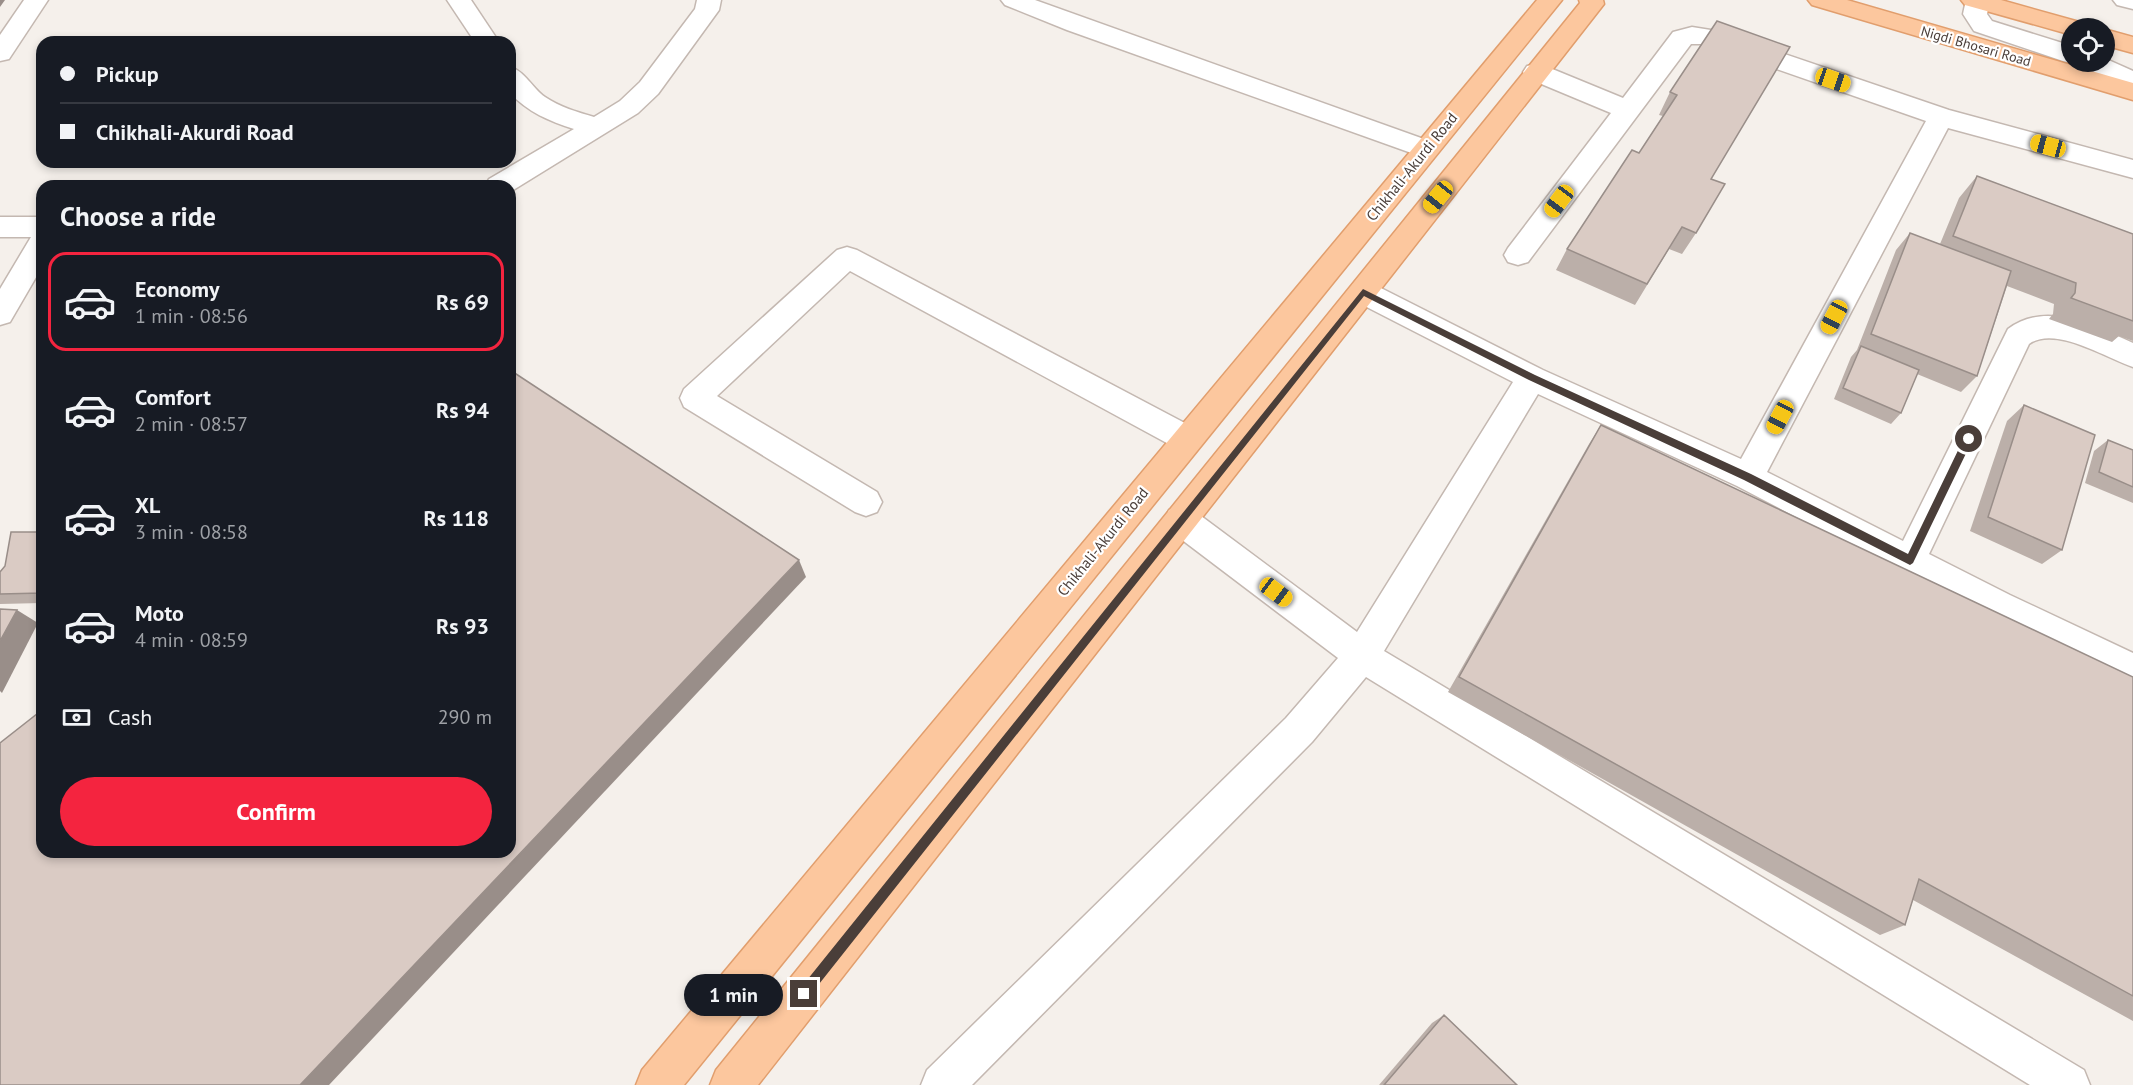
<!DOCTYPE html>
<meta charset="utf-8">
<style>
:root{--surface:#171b24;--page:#20242c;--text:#f1f3f6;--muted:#9ea1a6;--line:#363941;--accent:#f4243f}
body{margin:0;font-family:"PT Sans",sans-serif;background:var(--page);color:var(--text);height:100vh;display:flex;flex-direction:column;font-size:22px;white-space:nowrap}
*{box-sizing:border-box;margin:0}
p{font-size:20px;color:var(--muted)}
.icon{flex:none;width:33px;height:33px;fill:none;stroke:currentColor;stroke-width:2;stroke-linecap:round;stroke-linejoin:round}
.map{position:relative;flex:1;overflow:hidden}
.panel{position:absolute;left:36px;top:180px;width:480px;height:678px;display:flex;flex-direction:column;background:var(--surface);border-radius:18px;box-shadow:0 3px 9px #0003}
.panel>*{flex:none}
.top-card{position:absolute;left:36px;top:36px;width:480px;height:132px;border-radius:18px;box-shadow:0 3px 9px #0003;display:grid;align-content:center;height:132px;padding:0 24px;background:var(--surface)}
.buttons{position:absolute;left:2061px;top:18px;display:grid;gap:12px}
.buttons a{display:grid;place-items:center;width:54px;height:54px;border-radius:50%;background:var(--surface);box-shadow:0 3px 9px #0003;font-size:30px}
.end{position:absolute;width:27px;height:27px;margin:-14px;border:8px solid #4a3e39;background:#fff;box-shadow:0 0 0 3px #fff}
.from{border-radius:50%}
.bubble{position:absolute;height:42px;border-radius:21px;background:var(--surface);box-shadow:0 3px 9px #0003;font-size:20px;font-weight:800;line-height:42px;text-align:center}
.car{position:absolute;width:18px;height:36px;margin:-18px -9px;border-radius:8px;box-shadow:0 0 4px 2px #0007;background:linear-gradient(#f5c518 24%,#345 0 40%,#f5c518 0 76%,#345 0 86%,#f5c518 0)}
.top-card b{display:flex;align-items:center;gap:21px;height:57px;font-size:22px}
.top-card b+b{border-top:2px solid var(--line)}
.top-card i{width:15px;height:15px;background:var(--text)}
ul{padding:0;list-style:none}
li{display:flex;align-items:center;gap:18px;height:99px;margin:0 12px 9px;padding:0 12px;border:3px solid transparent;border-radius:18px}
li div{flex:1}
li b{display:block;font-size:22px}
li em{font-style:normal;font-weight:800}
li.selected{border-color:var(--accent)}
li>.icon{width:54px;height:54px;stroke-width:1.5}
h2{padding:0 24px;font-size:27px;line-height:72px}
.pay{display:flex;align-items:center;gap:15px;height:66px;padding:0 24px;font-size:22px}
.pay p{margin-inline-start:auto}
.button{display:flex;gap:12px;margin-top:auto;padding:12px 24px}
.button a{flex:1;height:69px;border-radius:36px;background:var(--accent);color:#fff;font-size:24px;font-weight:800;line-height:69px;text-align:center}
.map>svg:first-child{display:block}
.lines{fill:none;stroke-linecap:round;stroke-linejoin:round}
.minor-casing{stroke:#c4b8b1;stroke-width:3}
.major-casing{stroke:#e19e6d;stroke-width:3}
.minor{fill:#fff;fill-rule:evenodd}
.major{fill:#fcc79e;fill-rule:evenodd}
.wall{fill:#bbafa9}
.shaded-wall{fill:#998e89}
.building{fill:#dacbc4;stroke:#998e89;stroke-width:1.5}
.route{fill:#4a3e39}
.labels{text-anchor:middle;stroke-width:4.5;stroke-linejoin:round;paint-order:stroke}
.far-street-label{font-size:14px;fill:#4a3e39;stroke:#fff}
.street-label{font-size:15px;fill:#4a3e39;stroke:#fff}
</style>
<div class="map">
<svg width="2133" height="1085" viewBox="0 0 2133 1085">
<rect width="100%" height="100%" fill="#f5f0eb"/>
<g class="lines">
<defs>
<g id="minor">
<polygon points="24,0 48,0 9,59 0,61 0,35"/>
<polygon points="447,0 471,0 499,42 475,42"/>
<path d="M697 0H721L719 10 658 94 638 113 510 192V186H485L489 179 574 129C549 121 528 112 510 93V67C525 71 532 88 545 97 560 107 577 112 594 117L620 101 640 82 695 9Z"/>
<polygon points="1001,0 1035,0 1435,143 1439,149 1435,155 1426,158 1417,155 1067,30 1005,5"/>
<polygon points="1966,0 1990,0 1987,14 1992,21 2072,46 2072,62 2078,62 2072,63 2063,61 1974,31 1963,14"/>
<polygon points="2113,0 2133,0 2133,9 2117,5"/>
<path d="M1692 27 1717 31 1949 110 2133 160V178L1948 128 1767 472 1903 541 2008 329C2046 300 2095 326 2133 343V367C2106 358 2055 325 2029 344L1929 554 2010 595 2133 653V686L1986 617 1737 486 1538 394 1384 651 2084 1070 2090 1085H2030L1366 677 1312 742 972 1085H921L927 1070 1286 718 1338 658 1169 530 1165 520 1169 510 1181 506 1193 510 1357 632 1513 382 1353 300 1349 292 1353 284 1363 281 1373 284 1543 370 1741 459 1926 121 1705 44H1691L1528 262 1518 265 1508 262 1504 255 1508 248 1611 113 1527 78 1523 72 1527 66 1536 64 1545 66 1623 98 1673 32Z"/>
<polygon points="2104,58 2133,71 2133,89 2082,68 2078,62 2104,62"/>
<polygon points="0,217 42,217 42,267 10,322 0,325 0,289 31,237 0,237"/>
<polygon points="847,247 857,250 1198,430 1203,439 1198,448 1187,452 1176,448 850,271 717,396 877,492 882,502 877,512 866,516 855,512 684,407 680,398 684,389 837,250"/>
</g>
<g id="major">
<polygon points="1537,0 1562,0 684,1085 636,1085 642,1070"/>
<polygon points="1579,0 1603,0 1604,4 758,1085 710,1085 716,1070 1580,3"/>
<polygon points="1808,0 1847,0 2133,83 2133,100 1812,5"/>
<polygon points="1961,0 2001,0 2083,23 2086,28 2072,28 2072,35 1965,5"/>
<polygon points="2104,29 2133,37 2133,53 2104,45"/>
</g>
</defs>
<use href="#minor" class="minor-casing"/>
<use href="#major" class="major-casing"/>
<use href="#minor" class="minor"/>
<use href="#major" class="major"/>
</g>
<g class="wall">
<polygon points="1717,21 1711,179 1696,233 1682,254 1669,249 1635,305 1556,270 1567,249 1639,153 1663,116 1659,115 1670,92"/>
<polygon points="1977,176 2133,234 2133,341 2119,336 2112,342 2049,319 2053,314 2054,304 2007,286 1977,376 1961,392 1917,374 1901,413 1891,424 1834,399 1851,357 1857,350 1896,250 1910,233 1940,244 1959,198"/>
<polygon points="2024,405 2062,550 2042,564 1970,531 2007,421"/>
<polygon points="1601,425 2133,677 2133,1021 1913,900 1905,925 1880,935 1448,692 1589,444"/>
<polygon points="2108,440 2133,450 2133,503 2085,483 2094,451"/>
<polygon points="42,532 42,603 0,604 0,572"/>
<polygon points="1444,1015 1517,1085 1379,1085 1432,1023"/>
</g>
<g class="shaded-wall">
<polygon points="0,0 5,0 0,7"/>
<polygon points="799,560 806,577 329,1085 300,1085"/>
<polygon points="17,610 38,623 2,693 0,691 0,641"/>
</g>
<g class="building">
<polygon points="1717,21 1790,47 1711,179 1725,184 1696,233 1682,227 1647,284 1567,249 1632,150 1639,153 1677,95 1670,92"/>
<polygon points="1977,176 2133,234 2133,321 2071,298 2075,293 2076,283 1953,236"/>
<polygon points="1910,233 2011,271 1977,376 1871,334"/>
<polygon points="1861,346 1919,370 1901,413 1843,388"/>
<polygon points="510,370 799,560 300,1085 0,1085 0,743 42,710 42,852 510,852"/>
<polygon points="2024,405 2095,435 2062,550 1988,517"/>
<polygon points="1601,425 2133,677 2133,996 1919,879 1905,925 1459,677"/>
<polygon points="2108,440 2133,450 2133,487 2099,472"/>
<polygon points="11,532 42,532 42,593 0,594 0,572 5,566"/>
<polygon points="0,609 17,610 0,641"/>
<polygon points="1444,1015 1517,1085 1384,1085"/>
</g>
<polygon class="route" points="1363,289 1535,375 1751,474 1908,554 1965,436 1969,435 1973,439 1913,563 1910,565 1744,480 1529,380 1364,296 808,998 799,998 799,990"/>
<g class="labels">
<g class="far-street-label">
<text transform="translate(1976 46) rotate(16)" y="5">Nigdi Bhosari Road</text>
</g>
<g class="street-label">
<text transform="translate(1412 167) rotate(-51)" y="5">Chikhali-Akurdi Road</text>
<text transform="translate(1103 542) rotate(-51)" y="5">Chikhali-Akurdi Road</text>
</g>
</g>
</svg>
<div class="buttons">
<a><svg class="icon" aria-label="locate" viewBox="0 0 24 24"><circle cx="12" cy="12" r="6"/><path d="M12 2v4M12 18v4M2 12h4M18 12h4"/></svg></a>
</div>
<i class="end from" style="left:1969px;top:439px"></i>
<i class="end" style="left:804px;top:994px"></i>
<div class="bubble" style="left:684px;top:974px;width:99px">1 min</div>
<i class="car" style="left:1833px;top:80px;rotate:109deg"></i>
<i class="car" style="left:2048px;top:146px;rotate:285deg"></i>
<i class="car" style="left:1438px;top:197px;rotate:219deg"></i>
<i class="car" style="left:1559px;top:201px;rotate:217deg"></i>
<i class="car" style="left:1834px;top:317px;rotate:208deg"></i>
<i class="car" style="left:1780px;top:417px;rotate:208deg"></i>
<i class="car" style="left:1276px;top:592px;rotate:127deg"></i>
<div class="top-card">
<b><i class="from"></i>Pickup</b>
<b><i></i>Chikhali-Akurdi Road</b>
</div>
<section class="panel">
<h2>Choose a ride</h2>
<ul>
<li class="selected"><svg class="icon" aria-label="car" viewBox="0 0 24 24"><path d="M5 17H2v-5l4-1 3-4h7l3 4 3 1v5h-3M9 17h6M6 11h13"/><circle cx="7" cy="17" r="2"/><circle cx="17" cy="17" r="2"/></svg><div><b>Economy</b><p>1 min · 08:56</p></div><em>Rs 69</em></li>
<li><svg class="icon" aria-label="car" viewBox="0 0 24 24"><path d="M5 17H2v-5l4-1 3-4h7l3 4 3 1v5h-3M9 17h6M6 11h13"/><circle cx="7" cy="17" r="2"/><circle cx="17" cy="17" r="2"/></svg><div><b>Comfort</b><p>2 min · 08:57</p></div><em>Rs 94</em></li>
<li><svg class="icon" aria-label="car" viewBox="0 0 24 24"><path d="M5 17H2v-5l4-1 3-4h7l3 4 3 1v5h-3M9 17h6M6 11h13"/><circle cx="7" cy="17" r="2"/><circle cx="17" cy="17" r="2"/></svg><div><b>XL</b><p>3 min · 08:58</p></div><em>Rs 118</em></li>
<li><svg class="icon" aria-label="car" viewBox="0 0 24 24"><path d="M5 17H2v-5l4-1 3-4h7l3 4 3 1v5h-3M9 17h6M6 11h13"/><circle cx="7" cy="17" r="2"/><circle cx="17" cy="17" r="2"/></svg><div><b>Moto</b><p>4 min · 08:59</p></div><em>Rs 93</em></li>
</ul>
<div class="pay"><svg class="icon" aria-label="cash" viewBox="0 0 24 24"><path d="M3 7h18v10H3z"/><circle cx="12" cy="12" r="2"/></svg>Cash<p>290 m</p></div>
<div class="button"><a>Confirm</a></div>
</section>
</div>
